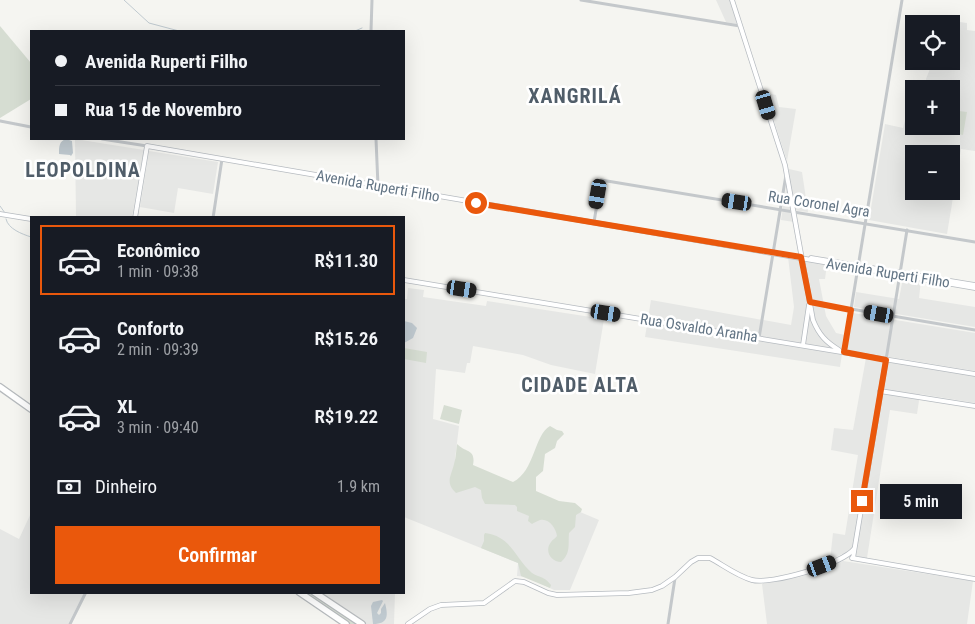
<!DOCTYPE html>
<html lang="pt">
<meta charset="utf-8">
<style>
:root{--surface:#171b24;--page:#20242c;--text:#f1f3f6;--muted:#9ea1a6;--line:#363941;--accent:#ea580c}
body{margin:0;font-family:"Roboto Condensed",sans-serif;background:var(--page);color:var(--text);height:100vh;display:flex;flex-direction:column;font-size:19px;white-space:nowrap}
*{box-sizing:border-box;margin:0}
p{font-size:16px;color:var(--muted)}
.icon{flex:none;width:28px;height:28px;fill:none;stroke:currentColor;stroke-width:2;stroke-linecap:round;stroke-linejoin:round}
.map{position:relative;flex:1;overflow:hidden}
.details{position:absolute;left:30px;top:216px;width:375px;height:378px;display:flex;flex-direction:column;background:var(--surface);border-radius:0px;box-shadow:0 5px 20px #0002}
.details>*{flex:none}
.top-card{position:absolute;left:30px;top:30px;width:375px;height:110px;border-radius:0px;box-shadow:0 5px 20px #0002;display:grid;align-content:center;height:110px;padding:0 25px;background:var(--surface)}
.tools{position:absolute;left:905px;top:15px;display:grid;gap:10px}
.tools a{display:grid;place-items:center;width:55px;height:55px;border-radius:0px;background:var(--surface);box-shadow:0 5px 20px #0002;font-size:25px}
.end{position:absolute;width:22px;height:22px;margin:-11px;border:6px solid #ea580c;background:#fff;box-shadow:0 0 0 2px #fff}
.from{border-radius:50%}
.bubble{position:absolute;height:35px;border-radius:0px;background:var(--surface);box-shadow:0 5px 20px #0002;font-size:16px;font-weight:600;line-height:35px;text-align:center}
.car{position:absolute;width:15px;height:30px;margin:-15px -8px;border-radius:6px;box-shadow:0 0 4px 1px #0007;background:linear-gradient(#222 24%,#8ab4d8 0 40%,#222 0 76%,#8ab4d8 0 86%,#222 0)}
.top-card b{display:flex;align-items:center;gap:18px;height:48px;font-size:19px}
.top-card b+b{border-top:1px solid var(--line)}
.top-card i{width:12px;height:12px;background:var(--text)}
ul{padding:9px 0 0;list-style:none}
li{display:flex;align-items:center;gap:15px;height:70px;margin:0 10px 8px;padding:0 15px;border:2px solid transparent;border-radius:0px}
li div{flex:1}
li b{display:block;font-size:19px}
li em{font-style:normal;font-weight:600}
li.on{border-color:var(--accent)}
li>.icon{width:45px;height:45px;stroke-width:1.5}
.pay{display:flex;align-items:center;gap:12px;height:55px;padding:0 25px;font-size:19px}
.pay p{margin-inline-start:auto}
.cta{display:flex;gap:10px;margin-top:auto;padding:10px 25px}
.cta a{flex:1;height:58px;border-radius:0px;background:var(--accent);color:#fff;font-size:20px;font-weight:600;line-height:58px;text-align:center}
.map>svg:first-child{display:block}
.built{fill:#e6e7e5;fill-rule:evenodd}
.green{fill:#d6ddd2}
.water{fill:#c0cad0}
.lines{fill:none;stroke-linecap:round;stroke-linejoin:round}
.stream{stroke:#c0cad0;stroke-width:1}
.secondary-casing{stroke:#b6bbc0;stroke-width:5.5}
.trunk-casing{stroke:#b6babd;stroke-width:8}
.tertiary{stroke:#c4c8cb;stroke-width:3}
.secondary{stroke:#fff;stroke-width:4}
.trunk{stroke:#fff;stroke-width:5.5}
.route{stroke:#ea580c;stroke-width:6}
.labels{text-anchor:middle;stroke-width:5;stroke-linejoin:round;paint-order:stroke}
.street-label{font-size:15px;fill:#627484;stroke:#fff}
.district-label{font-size:20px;font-weight:bold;letter-spacing:1px;fill:#505d69;stroke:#fff}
</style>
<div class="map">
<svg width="975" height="624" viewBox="0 0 975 624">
<rect width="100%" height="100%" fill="#f5f5f1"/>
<g class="built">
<polygon points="716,0 730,0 737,24 726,22"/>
<path d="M945 20 967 23V30L975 31V151L961 149 947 234 869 220 885 124 903 128 905 120 914 122V126H951V89H922L927 84 926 79 933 61H951V24H944ZM914 154H951V191H914Z"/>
<polygon points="765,93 776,95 779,107 796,109 787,161"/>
<polygon points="75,139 144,150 132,217 76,217"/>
<polygon points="149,151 218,162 213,194 178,188 174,213 140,207"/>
<polygon points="789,169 802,172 808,212 792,210 794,222 781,220"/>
<polygon points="788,257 827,264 825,279 819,279 826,316 836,333 845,335 840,367 645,337 651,300 791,325 794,307"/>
<polygon points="903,278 921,280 919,298 975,307 975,327 854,307 856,292 899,299"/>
<polygon points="408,288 424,290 423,297 486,306 487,301 604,319 595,374 551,365 523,355 473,346 470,363 467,363 465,373 436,369 433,419 459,426 455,459 599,520 570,590 554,590 527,577 517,576 518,563 404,517 404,299 407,299"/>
<polygon points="853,313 975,333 975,371 847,350"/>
<polygon points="866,358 975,376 975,403 920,394 917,414 890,410 867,558 842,554 830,560 833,533 845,535 858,455 831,450 834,428 853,430"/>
<polygon points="31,513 31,592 84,593 68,624 0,624 0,529 19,539"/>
<polygon points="843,561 973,581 967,624 767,624 762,584 800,577"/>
<polygon points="319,593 395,593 394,624 367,624"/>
</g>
<g class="green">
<polygon points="0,26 31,63 31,99 0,118"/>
<polygon points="951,110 967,112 963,135 944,131 945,126 951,126"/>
<polygon points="404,348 427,352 426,363 404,359"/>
<polygon points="444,405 462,410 459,424 440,419"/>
<path d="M550 426 557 430 562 431 564 434 557 441 555 448 545 454 543 471 536 477V491L559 501 575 503 582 509 581 512 576 515 575 527 569 533C568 545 571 553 561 562 551 562 544 551 551 542 553 539 556 538 557 536 556 528 549 518 540 520 537 521 534 523 532 524L528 521 529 516 517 511V507L515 505 485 504 482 498 481 490 475 487 456 493C445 482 451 477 454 464 456 458 456 451 457 444 466 453 476 449 473 465L513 482C535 471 534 435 550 426Z"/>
<path d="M485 533C511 536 515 558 532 573 539 578 543 575 551 585L550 588 521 576 518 563 481 548 484 541V535Z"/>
<polygon points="302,593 312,593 360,624 349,624"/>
</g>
<g class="water">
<path d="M66 139 72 141 73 153 71 156 70 155 59 154C59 147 59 141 66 139Z"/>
<polygon points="404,321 412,323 417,328 413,338 404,343"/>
<path d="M382 600 383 601 377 613 379 615 381 613V609L385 603C388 615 389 624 373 624L371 606 373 602Z"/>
</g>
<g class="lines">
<g class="stream">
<polyline points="124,0 149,23 179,31"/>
<polyline points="355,31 362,28"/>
<polyline points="0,206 5,213"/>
<path d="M6 219C8 229 22 234 31 237"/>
</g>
<defs>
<g id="secondary">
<path d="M732 0 785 165 813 320C819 335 826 342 839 350"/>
<polyline points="0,214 31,219"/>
<polyline points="135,218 147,146 975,288"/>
<polyline points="811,258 975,285"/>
<polyline points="404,280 975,374"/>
<polyline points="803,345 809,305"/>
<polyline points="880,391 975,406"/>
<polyline points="852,558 975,579"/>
<polyline points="853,558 886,360"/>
<path d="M408 624 430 609 441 605 484 603 515 581 524 582 548 593 557 595 629 593 652 590 662 586 675 577 691 562 698 558H710C723 565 737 576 752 580 771 585 842 564 854 549"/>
</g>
<g id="trunk">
<polyline points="0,387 31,409"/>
<polyline points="299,592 346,624"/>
<polyline points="314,592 362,624"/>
</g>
</defs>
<use href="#secondary" class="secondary-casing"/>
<use href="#trunk" class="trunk-casing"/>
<g class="tertiary">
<polyline points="581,0 740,26"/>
<polyline points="371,31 372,0"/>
<polyline points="0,121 31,127"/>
<polyline points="102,139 147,146"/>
<polyline points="376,139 378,186"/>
<polyline points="213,218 222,159"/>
<polyline points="594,222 601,180 975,242"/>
<polyline points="810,302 975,330"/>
<polyline points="759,338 786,175"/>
<polyline points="844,352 902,0"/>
<polyline points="886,360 907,230"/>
<polyline points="70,624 86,592"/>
<polyline points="668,624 675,578"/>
</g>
<use href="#secondary" class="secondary"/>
<use href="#trunk" class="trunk"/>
</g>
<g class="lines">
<polyline class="route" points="476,203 801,257 810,302 851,310 844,352 886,360 862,501"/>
</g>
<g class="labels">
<g class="street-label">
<text transform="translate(378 186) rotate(10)" y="5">Avenida Ruperti Filho</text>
<text transform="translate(819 204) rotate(9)" y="5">Rua Coronel Agra</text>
<text transform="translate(888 273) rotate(9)" y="5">Avenida Ruperti Filho</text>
<text transform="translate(699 328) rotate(9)" y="5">Rua Osvaldo Aranha</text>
</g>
<g class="district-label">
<text x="575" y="103">XANGRILÁ</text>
<text x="83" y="177">LEOPOLDINA</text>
<text x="580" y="392">CIDADE ALTA</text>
</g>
</g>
</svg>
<div class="tools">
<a><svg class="icon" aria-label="locate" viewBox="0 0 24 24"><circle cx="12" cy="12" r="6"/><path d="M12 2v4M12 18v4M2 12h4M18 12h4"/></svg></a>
<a>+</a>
<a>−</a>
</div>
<i class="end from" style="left:476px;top:203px"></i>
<i class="end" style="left:862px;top:501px"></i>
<div class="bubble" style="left:880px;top:484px;width:82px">5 min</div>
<i class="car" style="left:766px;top:105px;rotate:163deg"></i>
<i class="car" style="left:598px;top:194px;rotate:190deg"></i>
<i class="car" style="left:737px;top:202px;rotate:279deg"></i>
<i class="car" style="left:462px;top:289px;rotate:99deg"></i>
<i class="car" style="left:606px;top:313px;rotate:99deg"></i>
<i class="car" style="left:879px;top:314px;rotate:280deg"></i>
<i class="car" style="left:822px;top:566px;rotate:69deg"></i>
<div class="top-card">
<b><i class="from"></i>Avenida Ruperti Filho</b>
<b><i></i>Rua 15 de Novembro</b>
</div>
<section class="details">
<ul>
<li class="on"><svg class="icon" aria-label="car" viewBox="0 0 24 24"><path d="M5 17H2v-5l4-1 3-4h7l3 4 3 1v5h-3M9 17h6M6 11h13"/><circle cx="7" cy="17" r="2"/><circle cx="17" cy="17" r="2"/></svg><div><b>Econômico</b><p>1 min · 09:38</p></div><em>R$11.30</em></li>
<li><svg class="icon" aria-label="car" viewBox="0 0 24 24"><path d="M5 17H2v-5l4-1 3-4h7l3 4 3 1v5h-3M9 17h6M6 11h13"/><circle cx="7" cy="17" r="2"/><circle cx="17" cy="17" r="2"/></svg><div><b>Conforto</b><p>2 min · 09:39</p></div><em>R$15.26</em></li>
<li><svg class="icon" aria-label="car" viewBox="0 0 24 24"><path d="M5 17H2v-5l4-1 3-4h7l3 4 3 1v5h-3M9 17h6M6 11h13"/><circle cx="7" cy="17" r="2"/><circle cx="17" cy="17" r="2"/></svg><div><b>XL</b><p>3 min · 09:40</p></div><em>R$19.22</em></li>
</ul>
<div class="pay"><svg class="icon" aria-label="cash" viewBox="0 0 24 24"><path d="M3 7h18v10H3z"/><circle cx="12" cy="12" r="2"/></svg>Dinheiro<p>1.9 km</p></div>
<div class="cta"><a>Confirmar</a></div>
</section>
</div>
